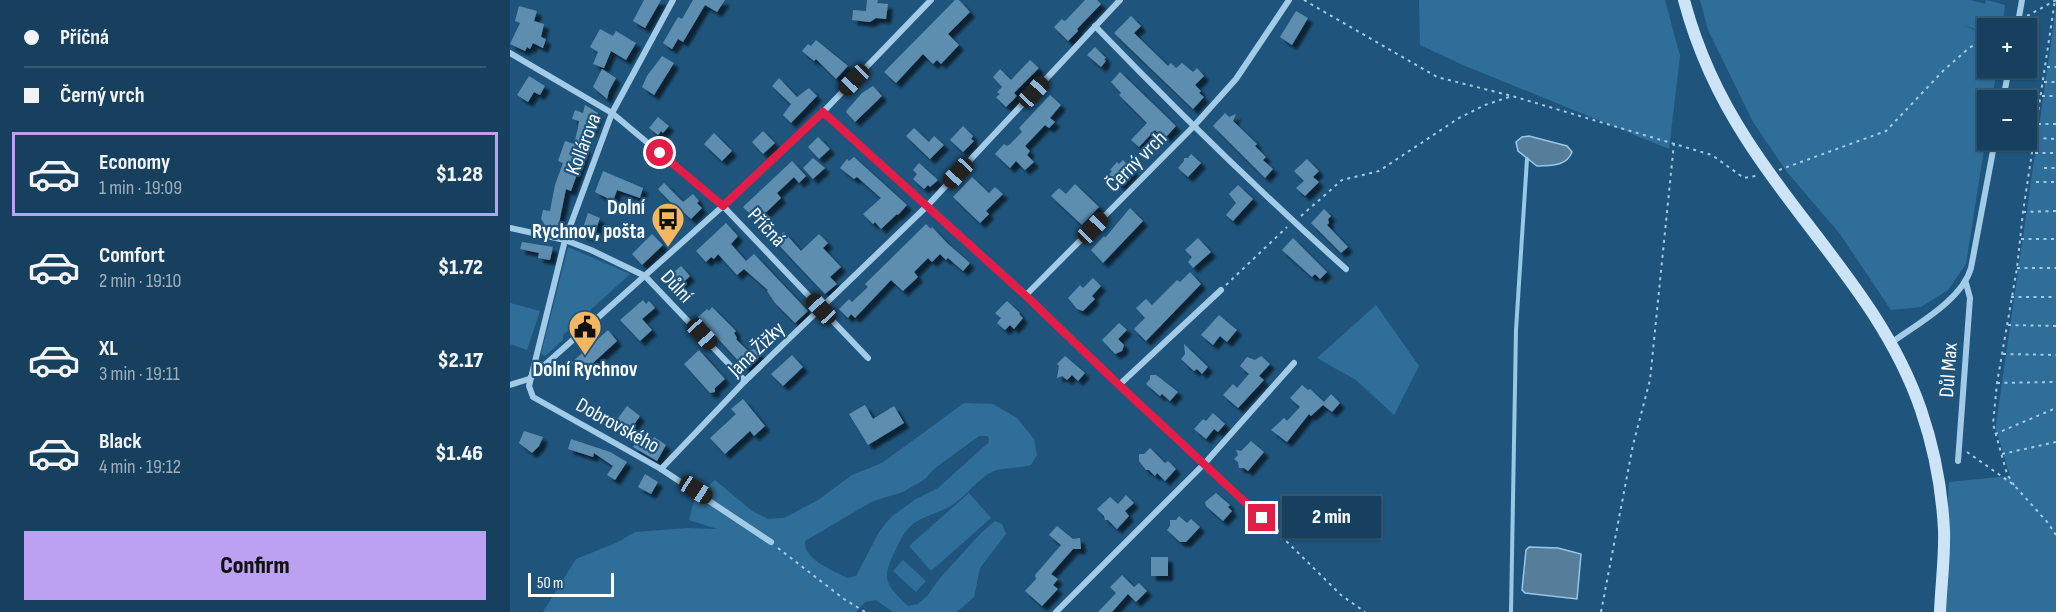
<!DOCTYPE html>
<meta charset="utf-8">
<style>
:root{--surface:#17405e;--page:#244b67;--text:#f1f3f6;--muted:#9eafbc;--line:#365973;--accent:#bca0f2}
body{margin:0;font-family:"Sofia Sans Condensed",sans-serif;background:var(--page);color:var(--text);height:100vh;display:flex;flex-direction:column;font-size:22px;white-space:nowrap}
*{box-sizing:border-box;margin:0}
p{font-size:20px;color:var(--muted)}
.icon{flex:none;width:33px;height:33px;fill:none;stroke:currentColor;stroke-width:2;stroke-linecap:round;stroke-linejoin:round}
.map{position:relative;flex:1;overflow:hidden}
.drawer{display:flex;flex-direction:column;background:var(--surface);width:510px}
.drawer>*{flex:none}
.guide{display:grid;align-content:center;height:132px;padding:0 24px;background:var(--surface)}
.buttons{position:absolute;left:1467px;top:18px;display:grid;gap:12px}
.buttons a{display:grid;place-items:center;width:60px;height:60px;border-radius:0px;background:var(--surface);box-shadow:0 2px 4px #0004,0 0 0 2px var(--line);font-size:30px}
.scale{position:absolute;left:18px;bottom:15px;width:86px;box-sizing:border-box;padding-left:6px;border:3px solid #fff;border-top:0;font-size:16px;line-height:21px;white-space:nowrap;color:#fff;-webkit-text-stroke:4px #1f557d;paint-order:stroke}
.end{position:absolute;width:27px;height:27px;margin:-14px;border:8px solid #e11d48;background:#fff;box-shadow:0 0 0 3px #fff}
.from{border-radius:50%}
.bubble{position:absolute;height:42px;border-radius:0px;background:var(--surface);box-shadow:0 2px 4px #0004,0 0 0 2px var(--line);font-size:20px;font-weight:800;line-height:42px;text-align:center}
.car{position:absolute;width:18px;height:36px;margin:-18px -9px;border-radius:8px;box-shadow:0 0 4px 2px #0007;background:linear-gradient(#222 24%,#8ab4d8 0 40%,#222 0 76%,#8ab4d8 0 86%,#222 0)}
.guide b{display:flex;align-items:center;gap:21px;height:57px;font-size:22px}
.guide b+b{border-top:2px solid var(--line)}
.guide i{width:15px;height:15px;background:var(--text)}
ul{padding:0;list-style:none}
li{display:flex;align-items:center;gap:18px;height:84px;margin:0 12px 9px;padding:0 12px;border:3px solid transparent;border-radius:0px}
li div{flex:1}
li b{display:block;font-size:22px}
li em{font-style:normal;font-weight:800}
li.selected{border-color:var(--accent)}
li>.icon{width:54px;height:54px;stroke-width:1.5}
.primary-button{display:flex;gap:12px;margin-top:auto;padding:12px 24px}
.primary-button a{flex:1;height:69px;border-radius:0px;background:var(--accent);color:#111;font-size:24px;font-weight:800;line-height:69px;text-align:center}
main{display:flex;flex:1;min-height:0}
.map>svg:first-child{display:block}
.green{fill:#2f6e99;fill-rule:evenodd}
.water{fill:#567d9a;stroke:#96c8e8;stroke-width:1.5}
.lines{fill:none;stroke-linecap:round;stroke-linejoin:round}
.stream{stroke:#96c8e8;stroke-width:4}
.building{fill:#5d8eb0;filter:url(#shadow)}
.path{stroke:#a2cbe7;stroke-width:2;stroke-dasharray:3 4.5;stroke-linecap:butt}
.street{stroke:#a2cbe7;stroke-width:6}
.secondary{stroke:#cce4f6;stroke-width:12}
.route{stroke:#e11d48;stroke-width:8}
.labels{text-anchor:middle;stroke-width:4.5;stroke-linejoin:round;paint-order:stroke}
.street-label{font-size:21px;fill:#fff;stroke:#1f557d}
.poi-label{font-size:21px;font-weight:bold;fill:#fff;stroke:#1f557d;text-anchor:end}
</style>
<main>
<section class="drawer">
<div class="guide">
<b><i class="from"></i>Příčná</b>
<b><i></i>Černý vrch</b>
</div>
<ul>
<li class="selected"><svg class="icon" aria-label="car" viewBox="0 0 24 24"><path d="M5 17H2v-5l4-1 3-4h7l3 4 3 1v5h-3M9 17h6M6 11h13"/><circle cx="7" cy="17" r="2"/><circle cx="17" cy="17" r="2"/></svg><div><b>Economy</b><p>1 min · 19:09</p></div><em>$1.28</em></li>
<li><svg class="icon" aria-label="car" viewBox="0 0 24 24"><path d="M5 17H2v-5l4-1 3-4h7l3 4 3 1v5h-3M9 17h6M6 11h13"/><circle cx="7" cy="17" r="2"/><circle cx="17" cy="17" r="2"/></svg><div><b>Comfort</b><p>2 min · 19:10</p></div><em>$1.72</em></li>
<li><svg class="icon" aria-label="car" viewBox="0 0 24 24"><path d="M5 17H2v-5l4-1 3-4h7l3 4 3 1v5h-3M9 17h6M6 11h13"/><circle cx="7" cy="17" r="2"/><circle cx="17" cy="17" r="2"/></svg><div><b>XL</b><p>3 min · 19:11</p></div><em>$2.17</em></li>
<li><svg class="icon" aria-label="car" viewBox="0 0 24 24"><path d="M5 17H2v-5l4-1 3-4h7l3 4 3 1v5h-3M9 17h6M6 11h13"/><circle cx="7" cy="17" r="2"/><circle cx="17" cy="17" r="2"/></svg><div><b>Black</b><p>4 min · 19:12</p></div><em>$1.46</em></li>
</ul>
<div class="primary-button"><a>Confirm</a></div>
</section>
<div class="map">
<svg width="1546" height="612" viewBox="0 0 1546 612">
<defs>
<filter id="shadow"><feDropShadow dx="5" dy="5" stdDeviation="1.5" flood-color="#0009"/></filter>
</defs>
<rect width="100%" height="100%" fill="#1f557d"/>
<g class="green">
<polygon points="909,0 1155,0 1170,56 1159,149 953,65 910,45"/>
<polygon points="1190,0 1460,0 1475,4 1476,0 1495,5 1492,28 1478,28 1477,34 1454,25 1477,36 1478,68 1487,68 1482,100 1478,100 1477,130 1456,264 1438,290 1411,307 1381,310 1330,234 1277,172 1243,122 1198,30"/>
<polygon points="1546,8 1546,612 1431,612 1439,482 1500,476 1486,429 1486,424"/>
<polygon points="58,247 120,274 53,335 53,340 35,356 31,354"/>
<polygon points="0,303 30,311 17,350 0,344"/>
<polygon points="866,305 909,366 884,415 846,380 807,358"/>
<path d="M454 403 483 404 507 418 524 439 527 455 521 465C511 468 491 468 484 471 469 477 458 494 445 503 432 513 416 514 403 524 394 531 390 541 385 551 371 580 375 584 398 606L408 604 417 596 430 578 471 533 485 521 492 524 496 534 470 568 464 597 447 612H383L366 600 355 602 346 612H33L66 559 106 543 125 532 178 528 207 529 179 520 185 497 205 480 242 511 258 519 274 518 308 500 342 475 372 463ZM469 436H478L479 442 428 488 406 499 382 516 369 532 346 576 337 578C323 570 293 560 295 541L363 501 393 492 415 479 425 468Z"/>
<polygon points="459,493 481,518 421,571 399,546"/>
<polygon points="393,560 416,581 406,592 383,571"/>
</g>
<g class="water">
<path d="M1019 136 1057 146 1062 152C1056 167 1041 165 1027 166L1008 151 1006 142 1012 137Z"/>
<polygon points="1019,547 1048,548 1071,554 1067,599 1015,593 1012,590 1016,550"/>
</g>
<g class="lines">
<polyline class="stream" points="1001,612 1006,330 1017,159"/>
</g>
<g class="building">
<polygon points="134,0 151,0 135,28 123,21"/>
<polygon points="183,0 215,0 207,12 195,5 173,42 168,39 162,49 153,43 168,17 172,19"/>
<polygon points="357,0 368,0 367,3 378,4 376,19 366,18 360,22 342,20 343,10 356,11"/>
<polygon points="445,0 449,0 460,12 438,34 449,45 431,64 427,60 423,64 413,54 386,83 374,72"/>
<polygon points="575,0 587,0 591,4 567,29 568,31 558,41 544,27 552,19 554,21 556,20"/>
<polygon points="9,6 27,11 24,21 34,24 31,37 36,39 33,48 23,43 20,49 17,47 15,51 0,44 10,23 5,21"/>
<polygon points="786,11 798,18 782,45 770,37"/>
<polygon points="621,16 631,26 624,33 658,66 661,63 666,68 672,63 683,72 687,68 694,76 685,85 691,91 689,93 694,97 683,109 604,33"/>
<polygon points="90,29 103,36 106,31 126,43 116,60 101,51 94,68 83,64 88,52 80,47"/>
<polygon points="306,40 338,66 326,79 306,59 304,61 292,51 298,44 301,46"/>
<polygon points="585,47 596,58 594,59 596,61 591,67 577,55"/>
<polygon points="152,56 164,63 144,95 132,87 137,76"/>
<polygon points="520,60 529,68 504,93 507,96 496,107 486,97 490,94 487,92 492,87 483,77 490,69 501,80"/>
<polygon points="92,69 106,78 99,91 97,99 83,87"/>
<polygon points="610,72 666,126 656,137 651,133 650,135 645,130 629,147 621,140 637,123 609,95 611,93 601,82"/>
<polygon points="19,76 35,86 30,95 24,92 18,102 7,95"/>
<polygon points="269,78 287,97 299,88 307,96 281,123 273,115 281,104 262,86"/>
<polygon points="363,86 372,96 345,122 336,112 337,110 352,93"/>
<polygon points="540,95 551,105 540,118 545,122 539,128 535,125 515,146 520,151 517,155 524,162 515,170 506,161 500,168 485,154 494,144 497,146 500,144 512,132 509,128"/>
<polygon points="75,105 88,113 81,132 77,131 71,147 76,149 61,191 56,189 48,228 35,225 31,219 33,210 40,211 45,185 53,163 48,161 55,141 64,144 68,128 69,121 62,119 65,110 73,113"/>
<polygon points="715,113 719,117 726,114 723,121 747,144 745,146 756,157 753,160 763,169 755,178 703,126"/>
<polygon points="148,117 159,126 153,133 151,131 148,135 139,128"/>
<polygon points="453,126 463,136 461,139 464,141 453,152 440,140"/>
<polygon points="404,128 419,142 424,136 434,145 420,159 396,136"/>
<polygon points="253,131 265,143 253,154 242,142"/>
<polygon points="204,133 222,151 212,161 194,144"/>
<polygon points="308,137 320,149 309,159 298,147"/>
<polygon points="681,154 691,163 678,177 668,168 674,161 674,158 678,158"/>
<polygon points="344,157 397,205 388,215 387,214 371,229 365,222 363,224 353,214 371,198 347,177 344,179 330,168 337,159 339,161"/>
<polygon points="303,158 315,168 303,179 293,168"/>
<polygon points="797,159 809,171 803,177 809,182 795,196 786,188 794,181 784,171"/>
<polygon points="613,160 624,171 610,186 599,175 602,171 600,170 607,162 609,164"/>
<polygon points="282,161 296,176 289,183 284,177 267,193 271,198 247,221 233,207"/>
<polygon points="409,163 428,180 420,187 418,185 414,189 403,179 407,174 403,170"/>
<polygon points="93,171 133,188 130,198 107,190 103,201 85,192"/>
<polygon points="462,177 479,193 485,187 493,194 476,211 479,214 470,223 443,197"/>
<polygon points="154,183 173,202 183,194 189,201 187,203 192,208 181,219 169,208 167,209 148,189"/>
<polygon points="565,184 589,207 572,225 541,196 549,188 556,194"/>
<polygon points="728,185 743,199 723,221 716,215 726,203 719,194"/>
<polygon points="620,208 633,221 593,263 581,250 594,236 595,238"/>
<polygon points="814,209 821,216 818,219 819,223 817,225 838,247 831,253 801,223"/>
<polygon points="78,213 90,218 83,238 71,234"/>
<polygon points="216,223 228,236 221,244 236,261 244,254 298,311 285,323 265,303 257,291 258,290 234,269 227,275 208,254 204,259 201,257 196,262 186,251"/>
<polygon points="416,224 421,229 422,227 438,244 460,263 453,271 438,258 436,260 430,254 422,262 418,258 404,272 408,277 393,291 381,280 345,318 341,314 338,318 329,309 339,299 342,302 358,287 355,284"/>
<polygon points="274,232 291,251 309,234 318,243 313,248 331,267 320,277 327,284 315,294 264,240"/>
<polygon points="142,234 153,245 132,265 122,254"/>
<polygon points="688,238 701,252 683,268 678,262 682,257 675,250"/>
<polygon points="783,238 817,272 810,279 805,274 802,277 772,250"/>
<polygon points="12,242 43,247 40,260 28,258 29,253 10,249"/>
<polygon points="171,266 180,276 166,289 156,279"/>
<polygon points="680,272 691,284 636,341 624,329 635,318 626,308 636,299 642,305 667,280 670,282"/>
<polygon points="583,278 591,286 582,296 585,299 573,311 567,309 558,298 570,285 573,288"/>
<polygon points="133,300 136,304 139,301 145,308 132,319 142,330 130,341 110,320"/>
<polygon points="497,301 510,313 509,314 513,318 504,329 500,325 495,330 487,323 491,318 485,313"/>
<polygon points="202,307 226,331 224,333 227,338 226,339 238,351 244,349 251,355 236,369 188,317 197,309 199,311"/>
<polygon points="709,315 727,330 717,342 710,336 703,345 691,335"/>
<polygon points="609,323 617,330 608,339 614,345 612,351 605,354 592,340"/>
<polygon points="98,330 107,341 71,374 61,363"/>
<polygon points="674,344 698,367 692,374 687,369 684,371 671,359 675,354"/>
<polygon points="189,350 215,379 205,388 205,392 200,393 174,364"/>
<polygon points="282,355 293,367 273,386 261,374"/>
<polygon points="555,356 575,373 568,381 562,375 557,380 552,376 547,378 549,366 547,364"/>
<polygon points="751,356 760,364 749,376 754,380 728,408 713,395 723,384 727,388 739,374 730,366 737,357 745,360"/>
<polygon points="640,375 646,375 668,392 660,401 652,394 650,396 636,384 640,379"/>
<polygon points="792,385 798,390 800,389 814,402 821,394 830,403 822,412 813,405 801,416 799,414 777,442 761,430 774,418 777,421 790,407 780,398"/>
<polygon points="233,399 255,426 244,436 240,431 215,454 200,438 226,414 221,409"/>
<polygon points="355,405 363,419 384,406 394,423 358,445 339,414"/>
<polygon points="117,406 130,416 120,430 116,426 111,432 103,425"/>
<polygon points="703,413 715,424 708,432 704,429 696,439 684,429 693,419 696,421"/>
<polygon points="14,431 33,437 29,446 22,453 9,443"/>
<polygon points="129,436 140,443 144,437 156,445 147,461 123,447"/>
<polygon points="61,439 100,452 117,462 105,480 97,475 103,466 84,453 83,457 58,449"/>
<polygon points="741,441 754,452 738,471 734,468 729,468 728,462 724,459 728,455 726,450 731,451"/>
<polygon points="640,448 655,463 658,461 666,469 655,481 647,473 645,476 639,470 636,470 629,461 629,454 634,454"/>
<polygon points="135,474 148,482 141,494 128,487"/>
<polygon points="706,493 720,505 718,507 722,511 713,521 696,506 695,502"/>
<polygon points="616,495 624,503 615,511 619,516 607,529 598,520 595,520 594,516 587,509 600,497 608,504"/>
<polygon points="669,516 677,523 681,519 690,527 676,542 670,542 657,530 660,526 660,520 666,520"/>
<polygon points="547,526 563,539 570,538 571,549 563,549 541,574 548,579 543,585 548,589 532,606 515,591 526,579 525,575 551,545 539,535"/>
<rect x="641" y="557" width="17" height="19"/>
<polygon points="612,575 624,587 629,583 637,591 626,602 618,594 602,612 588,612 606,593 600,587"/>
</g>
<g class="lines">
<g class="path">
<polyline points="794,0 927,77 1002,96 1202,155 1234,178 1246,176"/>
<polyline points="1517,16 1546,0"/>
<polyline points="1537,67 1546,67"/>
<polyline points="1534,82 1546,82"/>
<polyline points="1532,96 1546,96"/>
<polyline points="1528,124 1546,124"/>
<polyline points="1526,138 1546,139"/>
<polyline points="1525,153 1546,153"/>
<polyline points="1534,168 1546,168"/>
<polyline points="1269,170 1376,131 1434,70 1459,48 1478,37"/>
<polyline points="1526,182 1546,182"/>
<polyline points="1513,212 1546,211"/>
<polyline points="791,216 832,180 869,171 949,118 975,105 1002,96"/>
<polyline points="1511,239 1546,239"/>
<polyline points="1507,268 1546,268"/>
<polyline points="716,285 777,227"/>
<polyline points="1501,297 1546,297"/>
<polyline points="1498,325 1546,326"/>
<polyline points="1493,354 1546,355"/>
<polyline points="1487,383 1546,382"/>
<polyline points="1485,434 1546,408"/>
<polyline points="1457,452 1504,485 1538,523 1546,535"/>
<polyline points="1492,454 1546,442"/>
<polyline points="1504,485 1497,474 1483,424 1487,383 1507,268 1513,212 1545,0"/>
<polyline points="771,536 831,595 855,612"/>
<polyline points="268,548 334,599 355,612"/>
<polyline points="1091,612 1123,445 1140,380 1164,143"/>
</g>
<g class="street">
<polyline points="163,0 102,113 55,240 19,386 23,397 151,469 261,542"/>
<path d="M585 26C666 110 749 191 836 269"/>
<polyline points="1507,28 1512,0"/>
<polyline points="0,53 102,113 213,206 358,358"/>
<polyline points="1493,100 1499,68"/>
<polyline points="313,112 516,295 609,385 766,531"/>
<polyline points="0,228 55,240 81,250 135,276 235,381"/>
<polyline points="516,295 683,127 726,79 779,0"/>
<path d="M1381 343C1407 324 1452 300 1461 268L1485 140"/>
<polyline points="0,385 19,379 213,206 313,112 421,0"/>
<polyline points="609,385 711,290"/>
<polyline points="1448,461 1460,298 1456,283"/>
<polyline points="151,469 235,381 417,206 610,0"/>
<polyline points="546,612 695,463 784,363"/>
</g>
<path class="secondary" d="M1174 0C1187 49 1209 97 1237 140 1295 231 1375 305 1411 410 1424 448 1432 490 1434 530 1435 557 1431 585 1430 612"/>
</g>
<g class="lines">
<polyline class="route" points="150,153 213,206 313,112 516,296 609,385 752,518"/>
</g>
<defs>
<symbol id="bus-pin" viewBox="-11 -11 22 30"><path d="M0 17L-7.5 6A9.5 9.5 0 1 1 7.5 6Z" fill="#f5b662" stroke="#1f557d"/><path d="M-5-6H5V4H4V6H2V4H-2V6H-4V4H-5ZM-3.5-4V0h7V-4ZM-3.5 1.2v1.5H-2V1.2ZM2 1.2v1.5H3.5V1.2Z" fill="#111"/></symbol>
<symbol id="civic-pin" viewBox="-11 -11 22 30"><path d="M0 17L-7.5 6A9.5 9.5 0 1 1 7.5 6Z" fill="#f5b662" stroke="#1f557d"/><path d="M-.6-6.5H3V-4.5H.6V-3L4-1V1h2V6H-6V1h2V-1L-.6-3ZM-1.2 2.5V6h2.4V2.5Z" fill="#111"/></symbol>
</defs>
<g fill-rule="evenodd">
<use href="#bus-pin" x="139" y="200" width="38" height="52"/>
<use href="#civic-pin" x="56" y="308" width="38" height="52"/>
</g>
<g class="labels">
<g class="street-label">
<text transform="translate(73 144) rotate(-69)" y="7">Kollárova</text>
<text transform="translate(626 161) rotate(-45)" y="7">Černý vrch</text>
<text transform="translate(257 227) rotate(47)" y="7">Příčná</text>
<text transform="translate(167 286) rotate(47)" y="7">Důlní</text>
<text transform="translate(246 349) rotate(-44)" y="7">Jana Žižky</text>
<text transform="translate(1438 370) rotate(-86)" y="7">Důl Max</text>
<text transform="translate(108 425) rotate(29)" y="7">Dobrovského</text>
</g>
<g class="poi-label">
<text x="135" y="214">Dolní<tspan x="135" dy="24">Rychnov, pošta</tspan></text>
<text x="75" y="376" text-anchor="middle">Dolní Rychnov</text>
</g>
</g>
</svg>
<div class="buttons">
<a>+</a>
<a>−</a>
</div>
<div class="scale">50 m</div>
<i class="end from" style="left:150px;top:153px"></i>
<i class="end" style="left:752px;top:518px"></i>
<div class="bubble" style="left:772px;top:496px;width:99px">2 min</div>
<i class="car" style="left:344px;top:80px;rotate:224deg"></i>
<i class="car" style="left:524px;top:92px;rotate:43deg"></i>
<i class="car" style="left:448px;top:173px;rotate:223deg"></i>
<i class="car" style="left:583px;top:228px;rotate:44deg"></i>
<i class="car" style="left:311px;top:309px;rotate:317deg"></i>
<i class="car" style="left:192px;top:334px;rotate:138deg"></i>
<i class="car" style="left:186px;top:490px;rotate:123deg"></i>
</div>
</main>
